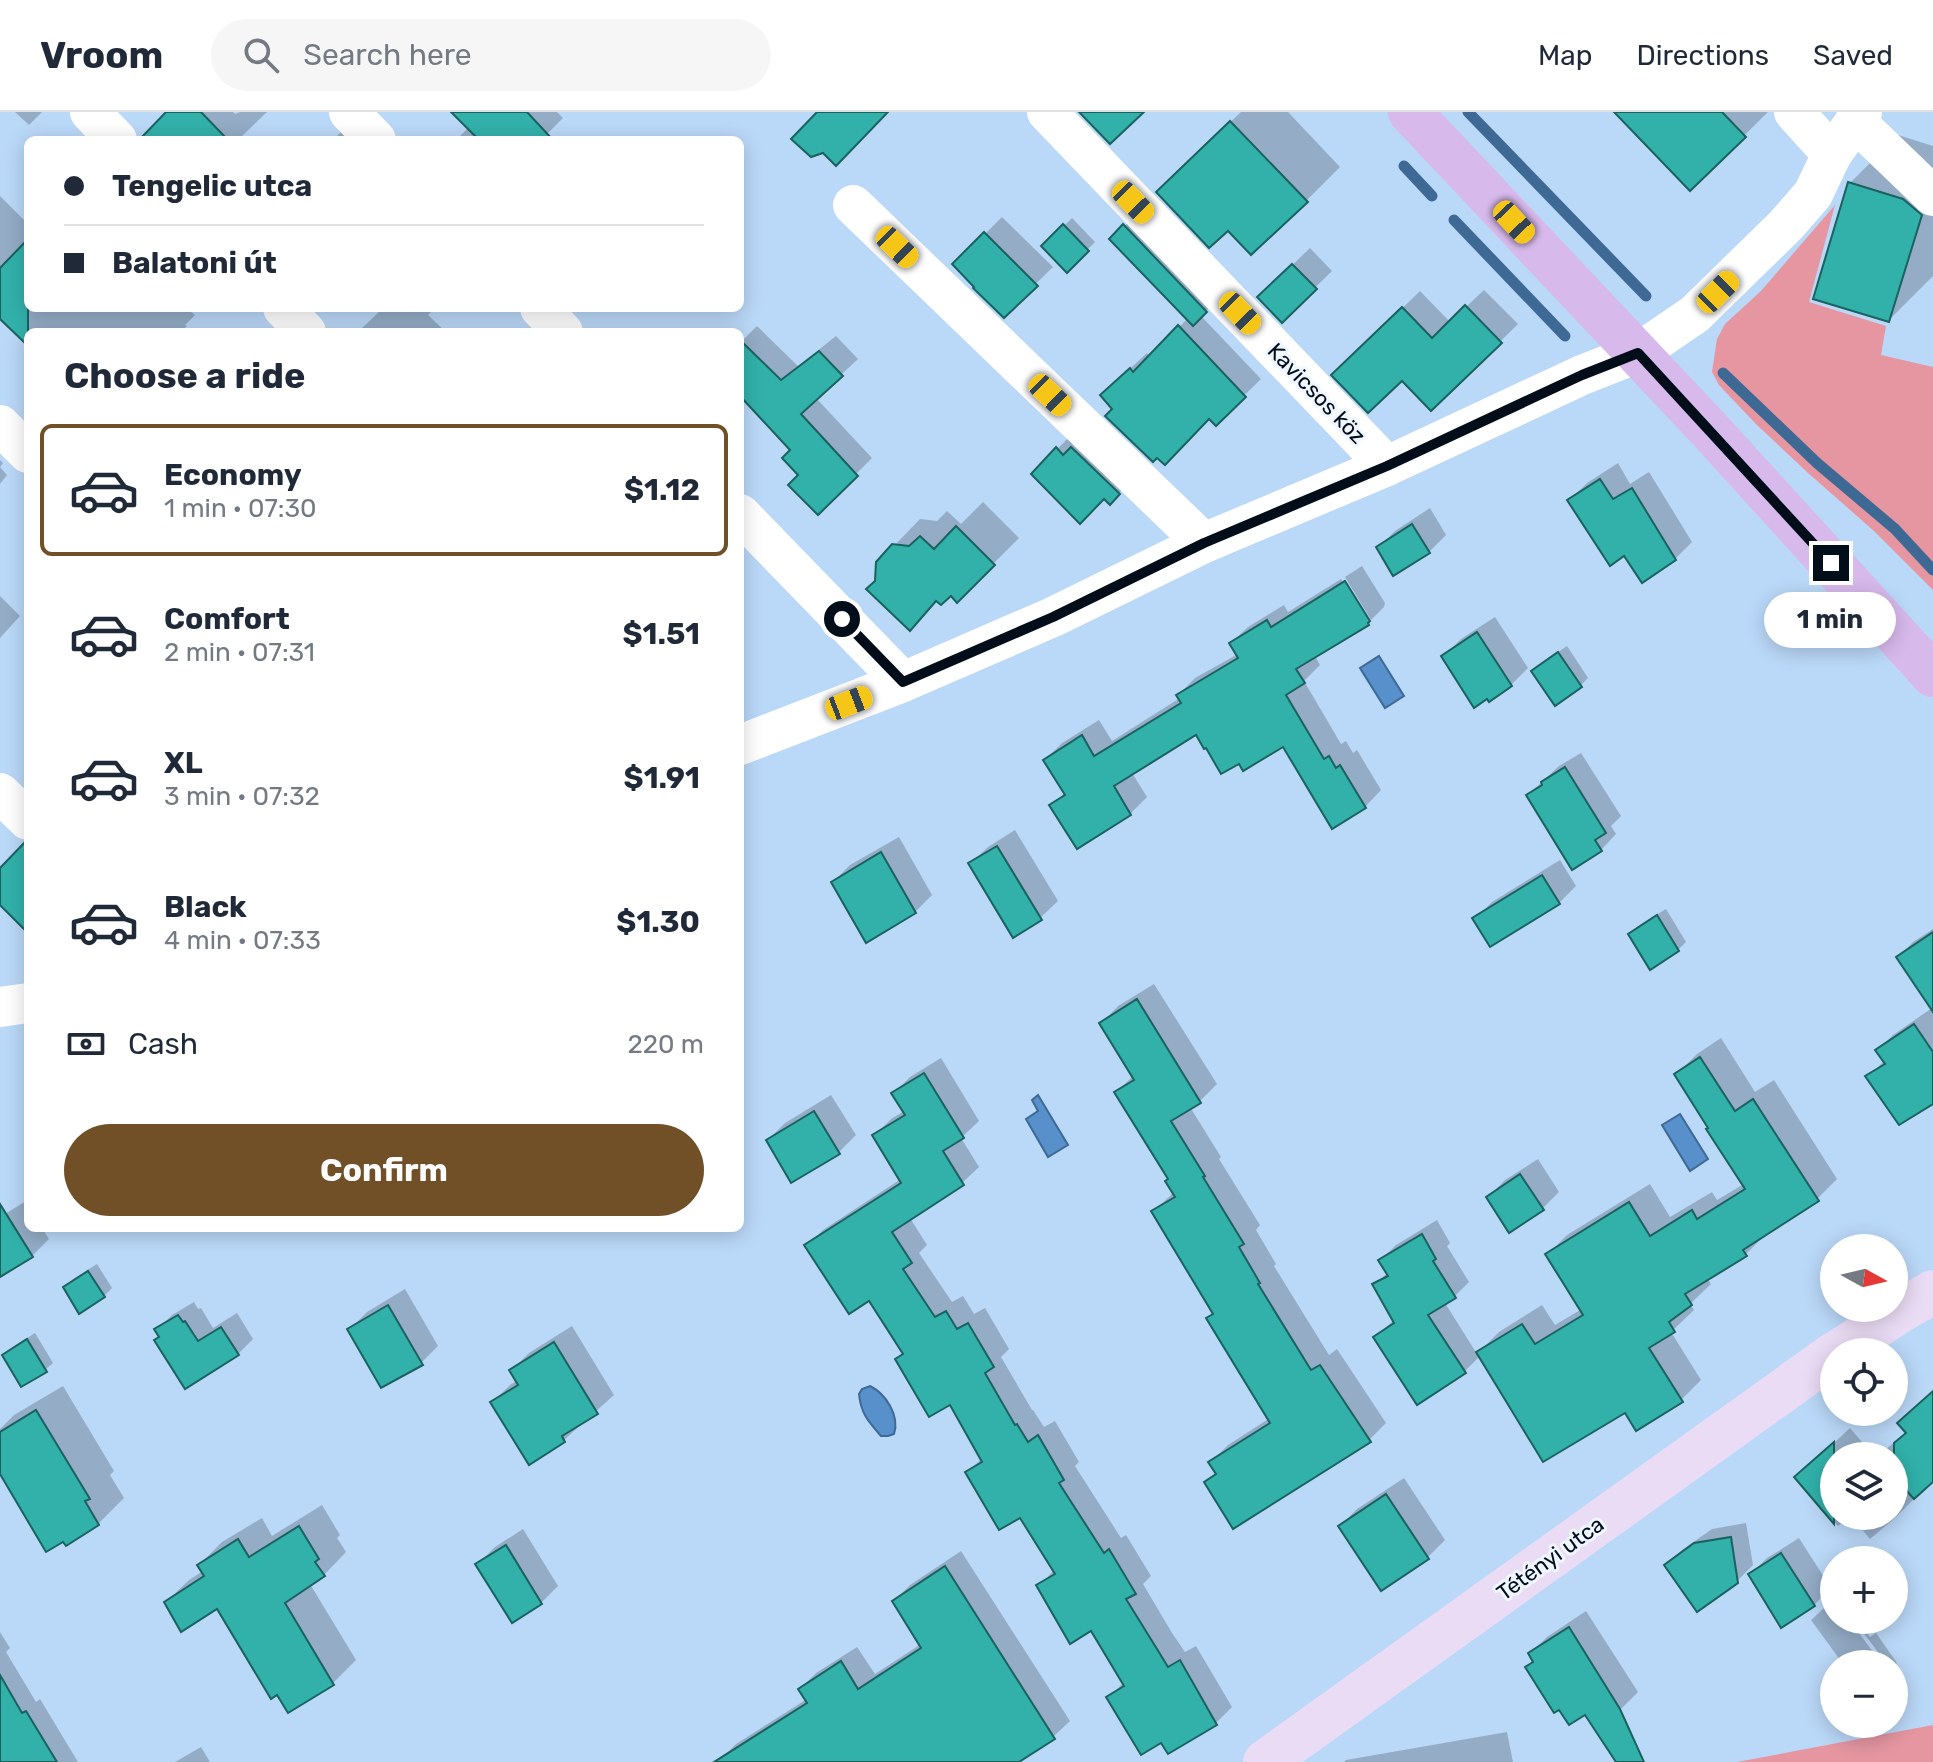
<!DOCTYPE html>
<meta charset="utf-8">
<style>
:root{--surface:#fff;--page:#f6f6f7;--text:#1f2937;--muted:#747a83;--line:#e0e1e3;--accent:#715027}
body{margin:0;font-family:Rubik,sans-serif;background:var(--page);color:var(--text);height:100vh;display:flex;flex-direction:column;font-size:30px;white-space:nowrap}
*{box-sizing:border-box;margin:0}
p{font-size:26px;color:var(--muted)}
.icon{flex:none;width:44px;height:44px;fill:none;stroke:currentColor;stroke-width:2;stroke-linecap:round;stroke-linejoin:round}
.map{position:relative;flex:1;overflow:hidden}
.sheet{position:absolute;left:24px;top:216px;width:720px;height:904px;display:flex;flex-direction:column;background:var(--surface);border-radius:12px;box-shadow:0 4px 20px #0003}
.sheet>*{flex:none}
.banner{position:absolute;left:24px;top:24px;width:720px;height:176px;border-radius:12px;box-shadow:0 4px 20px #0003;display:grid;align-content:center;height:176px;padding:0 40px;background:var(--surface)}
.needle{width:52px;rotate:98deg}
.buttons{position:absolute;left:1820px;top:1122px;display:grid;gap:16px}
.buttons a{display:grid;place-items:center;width:88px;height:88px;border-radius:50%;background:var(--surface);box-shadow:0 4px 20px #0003;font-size:40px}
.end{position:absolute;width:36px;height:36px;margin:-18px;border:10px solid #020d1a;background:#fff;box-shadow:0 0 0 4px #fff}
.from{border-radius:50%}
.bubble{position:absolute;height:56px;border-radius:28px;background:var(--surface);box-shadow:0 4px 20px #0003;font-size:26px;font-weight:700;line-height:56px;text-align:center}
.car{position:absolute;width:24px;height:48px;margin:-24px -12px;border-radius:10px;box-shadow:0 0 6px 2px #0007;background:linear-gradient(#f5c518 24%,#345 0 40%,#f5c518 0 76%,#345 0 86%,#f5c518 0)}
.banner b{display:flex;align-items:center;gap:28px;height:76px;font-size:30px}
.banner b+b{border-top:2px solid var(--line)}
.banner i{width:20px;height:20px;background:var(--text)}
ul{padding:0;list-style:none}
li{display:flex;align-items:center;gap:24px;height:132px;margin:0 16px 12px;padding:0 24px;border:4px solid transparent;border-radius:12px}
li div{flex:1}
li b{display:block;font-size:30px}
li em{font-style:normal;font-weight:700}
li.current{border-color:var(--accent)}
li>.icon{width:72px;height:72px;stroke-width:1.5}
h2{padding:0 40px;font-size:36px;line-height:96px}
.pay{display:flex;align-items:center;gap:20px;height:88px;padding:0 40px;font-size:30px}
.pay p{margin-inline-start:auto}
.primary-button{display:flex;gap:16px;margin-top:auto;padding:16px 40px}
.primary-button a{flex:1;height:92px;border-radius:48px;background:var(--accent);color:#fff;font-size:32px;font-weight:700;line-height:92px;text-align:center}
header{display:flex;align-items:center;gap:48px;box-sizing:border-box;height:112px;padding:0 40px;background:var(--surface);border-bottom:2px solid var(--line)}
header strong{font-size:38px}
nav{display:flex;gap:44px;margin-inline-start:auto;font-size:28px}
.search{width:560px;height:72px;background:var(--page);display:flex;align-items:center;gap:20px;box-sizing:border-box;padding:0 28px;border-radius:44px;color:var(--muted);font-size:30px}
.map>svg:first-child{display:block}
.green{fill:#e596a1}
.water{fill:#5790ca;stroke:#3e6995;stroke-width:2}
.shadow{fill:#0003}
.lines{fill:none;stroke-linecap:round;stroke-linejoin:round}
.stream{stroke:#3e6995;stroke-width:11}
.building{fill:#32b1ab;stroke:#1a625f;stroke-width:2}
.street{stroke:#fff;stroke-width:40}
.secondary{stroke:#ebdcf5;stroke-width:44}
.primary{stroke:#d7b9ec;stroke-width:44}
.route{stroke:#020d1a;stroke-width:10}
.labels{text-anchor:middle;stroke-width:6;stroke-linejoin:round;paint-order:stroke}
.street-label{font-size:22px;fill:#020d1a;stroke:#eff6ff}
</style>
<header>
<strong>Vroom</strong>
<div class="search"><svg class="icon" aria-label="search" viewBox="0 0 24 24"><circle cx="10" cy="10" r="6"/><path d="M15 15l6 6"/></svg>Search here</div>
<nav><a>Map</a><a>Directions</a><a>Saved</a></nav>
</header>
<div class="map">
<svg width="1933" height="1650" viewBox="0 0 1933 1650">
<rect width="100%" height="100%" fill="#bad8f8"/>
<g class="green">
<polygon points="1835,93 1809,190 1886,214 1881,243 1933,255 1933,478 1874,419 1807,360 1756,312 1719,273 1712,260 1717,227 1725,212 1761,179"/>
<polygon points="1933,1613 1933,1650 1737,1650"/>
</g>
<g class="water">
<polygon points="1379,544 1404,584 1385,596 1360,556"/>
<polygon points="1038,983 1068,1033 1048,1045 1026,1007 1038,999 1032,988"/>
<polygon points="1680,1002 1708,1047 1690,1059 1662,1013"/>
<path d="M870 1274C886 1282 900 1304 894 1322L888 1324H881C868 1309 861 1302 859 1282L862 1277Z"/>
</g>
<g class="shadow">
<polygon points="15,0 42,0 29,13"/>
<polygon points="168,0 233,0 235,2 240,0 267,0 238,28 164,28"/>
<polygon points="454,0 557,0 563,6 541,28 456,28 469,15"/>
<polygon points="1241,0 1288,0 1340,55 1306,89 1192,46"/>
<polygon points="1617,0 1768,0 1691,76"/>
<polygon points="352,9 371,28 333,28"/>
<polygon points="1898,23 1933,34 1933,164 1889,208 1850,71"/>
<polygon points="0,84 28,112 28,196 187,196 195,203 185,213 187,214 181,220 28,220 28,231 0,193"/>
<polygon points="1141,97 1223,182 1201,204 1261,267 1216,311 1210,305 1114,297 1119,267 1147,241 1150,245 1188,206 1112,127"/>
<polygon points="1002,105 1053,155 1004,203 955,152"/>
<polygon points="1072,106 1095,130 1067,158 1044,134"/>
<polygon points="1310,136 1332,159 1282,208 1259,185"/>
<polygon points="1484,178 1518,212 1432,297 1402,266 1334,263 1420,179 1450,210"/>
<polygon points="383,196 435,196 428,203 446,220 358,220"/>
<polygon points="757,214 798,254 836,224 858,247 816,286 872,346 818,400 801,363 793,338 740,281 740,231"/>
<polygon points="1073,321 1135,365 1110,390 1104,385 1033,362"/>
<polygon points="0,348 3,351 0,355 7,363 0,372"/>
<polygon points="1618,351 1630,372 1649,360 1692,430 1675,447 1642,468 1624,442 1570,388 1587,371"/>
<polygon points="983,390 1019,426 957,488 951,481 938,488 910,516 877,469 894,434 920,407 937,409 947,399 961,412"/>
<polygon points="1430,396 1446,423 1429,440 1378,436 1395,419"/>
<polygon points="1362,454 1385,491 1384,495 1371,508 1345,465"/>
<polygon points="1341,467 1367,508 1370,508 1315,544 1320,553 1304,569 1341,632 1346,629 1353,641 1357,638 1381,678 1365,695 1284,632 1239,649 1197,621 1132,661 1147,685 1130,702 1077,734 1052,694 1065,680 1045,648 1062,631 1099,608 1112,629 1180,586 1178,583 1195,566 1238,542 1231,531 1248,515 1284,493 1288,500"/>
<polygon points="0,484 20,504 0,526"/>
<polygon points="1495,505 1528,556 1511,573 1444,544 1461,527"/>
<polygon points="1567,534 1588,566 1580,574 1534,559 1542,551"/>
<polygon points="1581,641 1621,704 1611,714 1616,722 1601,738 1528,683 1559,654"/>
<polygon points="1015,718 1058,789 1040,806 970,752 988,735"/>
<polygon points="899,725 932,783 915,800 867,828 833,770 850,753"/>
<polygon points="1560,748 1576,774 1559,791 1475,807 1492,790"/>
<polygon points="1666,797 1686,830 1678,838 1630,822 1638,814"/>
<polygon points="1933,817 1933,988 1868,965 1885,948 1878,938 1893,923 1932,896 1898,845 1913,830"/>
<polygon points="1154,872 1217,972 1200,989 1190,995 1221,1045 1219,1047 1260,1113 1256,1118 1276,1152 1274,1154 1329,1243 1337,1237 1386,1311 1369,1328 1206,1370 1217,1360 1211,1350 1228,1333 1270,1306 1208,1206 1215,1200 1153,1100 1174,1080 1170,1066 1117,980 1133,964 1101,912 1118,894"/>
<polygon points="1721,926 1755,980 1774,968 1837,1067 1817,1087 1766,1122 1746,1142 1707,1166 1711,1172 1690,1192 1694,1198 1671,1220 1701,1268 1681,1288 1626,1298 1481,1243 1464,1260 1375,1225 1394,1208 1375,1173 1388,1160 1381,1148 1396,1133 1437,1108 1450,1131 1447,1134 1469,1170 1454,1185 1445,1191 1477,1242 1499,1220 1542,1193 1555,1213 1582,1197 1547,1143 1567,1123 1650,1072 1670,1105 1712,1080 1717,1088 1744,1072 1677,962 1697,942"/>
<polygon points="941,946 979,1009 961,1026 979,1055 962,1071 910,1106 927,1133 919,1141 952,1190 963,1184 974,1202 985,1196 1009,1237 1001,1245 1032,1298 1033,1298 1044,1315 1055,1309 1079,1350 1075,1354 1121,1426 1126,1423 1151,1464 1143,1472 1172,1521 1185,1540 1196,1534 1232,1595 1216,1611 1169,1639 1162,1628 1109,1585 1124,1570 1092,1517 1039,1474 1054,1458 1021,1403 968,1360 982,1346 951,1290 897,1247 904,1240 869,1186 807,1134 823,1118 901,1067 875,1023 891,1007 904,999 894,981 910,965"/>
<polygon points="831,983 856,1023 839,1040 768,1028 785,1011"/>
<polygon points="1538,1047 1559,1080 1542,1097 1488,1085 1505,1068"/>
<polygon points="26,1089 28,1093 28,1116 42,1116 49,1127 32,1144 0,1149 0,1105"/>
<polygon points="97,1152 112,1176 104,1184 65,1175 73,1167"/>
<polygon points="405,1177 438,1234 421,1251 350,1217 367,1200"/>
<polygon points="194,1190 198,1197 201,1196 213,1216 237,1201 253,1227 238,1242 161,1224 157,1218 172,1203"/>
<polygon points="572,1214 614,1283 564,1328 529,1350 493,1290 510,1273 518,1268 512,1258 529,1241"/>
<polygon points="35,1221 53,1251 45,1258 5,1243 13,1235"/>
<polygon points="63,1274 114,1359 110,1363 124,1386 98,1412 64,1427 0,1358 0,1317 14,1303"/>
<polygon points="1933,1279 1933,1368 1895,1406 1870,1427 1851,1404 1894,1404 1894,1344 1878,1344 1908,1319"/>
<polygon points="1850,1316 1874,1344 1834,1344 1834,1404 1850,1404 1838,1414 1797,1365"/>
<polygon points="1404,1366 1445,1428 1428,1445 1381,1477 1340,1414 1357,1397"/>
<polygon points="322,1393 340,1423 337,1426 346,1440 324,1463 310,1472 356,1548 333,1571 289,1598 217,1494 166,1490 189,1468 203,1459 199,1453 222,1430 262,1406 272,1424"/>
<polygon points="1746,1411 1753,1453 1737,1469 1666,1454 1682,1438 1712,1417"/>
<polygon points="523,1417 558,1474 541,1491 478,1452 495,1435"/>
<polygon points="1799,1426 1831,1476 1814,1493 1750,1463 1767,1446"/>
<polygon points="961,1439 1070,1609 1053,1625 1015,1650 722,1650 720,1648 736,1632 807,1587 800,1577 816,1561 857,1535 875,1562 921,1532 894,1489 910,1473"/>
<polygon points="1834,1487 1834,1508 1857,1508 1870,1525 1876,1521 1897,1551 1894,1554 1894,1552 1887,1552 1862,1519 1859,1521 1882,1552 1843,1552 1811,1508"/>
<polygon points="1586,1499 1638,1580 1621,1597 1594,1614 1585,1601 1534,1549 1530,1542 1547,1525"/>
<polygon points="0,1520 10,1536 6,1540 36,1590 40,1587 78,1650 0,1650"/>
<polygon points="1507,1620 1513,1650 1344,1650 1346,1648"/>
<polygon points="201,1635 210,1650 175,1650"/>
</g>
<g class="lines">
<g class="stream">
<polyline points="1468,0 1646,184"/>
<polyline points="1404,54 1432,84"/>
<polyline points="1454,108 1565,224"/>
<polyline points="1723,261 1817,351 1895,417 1933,458"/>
</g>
</g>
<g class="building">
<polygon points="166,0 201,0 228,28 139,28"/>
<polygon points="451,0 527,0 553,28 479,28"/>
<polygon points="817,0 888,0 836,54 823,41 811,45 791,27"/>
<polygon points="1079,0 1144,0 1110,32"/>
<polygon points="1614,0 1722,0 1746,25 1690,79"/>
<polygon points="1230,9 1308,90 1251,143 1228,119 1209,136 1156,80"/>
<polygon points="1848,70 1903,87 1922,103 1889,210 1813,187"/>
<polygon points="1063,112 1089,139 1067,161 1041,134"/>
<polygon points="1123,112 1207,200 1193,214 1109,127"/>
<polygon points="984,120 1038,174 1004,206 973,176 974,175 952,152"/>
<polygon points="28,127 28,234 0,207 0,156"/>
<polygon points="1292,152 1317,177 1282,211 1257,185"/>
<polygon points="1465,193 1502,231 1431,299 1402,269 1368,301 1331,263 1402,195 1432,226"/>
<polygon points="1178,213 1246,285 1216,314 1209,307 1165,353 1157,346 1153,350 1105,304 1112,297 1100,283 1130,256 1133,260"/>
<polygon points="740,228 781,268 819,239 843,264 801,302 858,364 818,403 788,373 798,363 782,346 790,338 740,284"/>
<polygon points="1056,335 1063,343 1071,335 1120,382 1110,393 1104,387 1080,412 1031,362"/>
<polygon points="1600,367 1613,387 1632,376 1676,448 1642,471 1624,444 1610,454 1567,388"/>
<polygon points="1412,412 1430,441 1393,464 1376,435"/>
<polygon points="956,414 995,453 957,491 951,484 941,493 936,489 910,519 866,477 875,469 876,450 892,432 909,434 920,424 934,437"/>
<polygon points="1345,469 1370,509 1368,511 1369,513 1296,557 1305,571 1286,583 1324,647 1329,644 1336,656 1340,653 1366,696 1332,717 1283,635 1243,659 1239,652 1221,662 1206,636 1204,637 1196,623 1114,674 1131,703 1077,737 1049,693 1065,683 1043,648 1082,623 1094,644 1181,591 1176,583 1238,546 1229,531 1267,508 1271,515"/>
<polygon points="1477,520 1512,574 1489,590 1487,587 1474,596 1441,544"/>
<polygon points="1558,540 1582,575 1555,594 1531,559"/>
<polygon points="1565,655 1606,721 1595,728 1602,739 1572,758 1526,683 1542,673 1541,670"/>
<polygon points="25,730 28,730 28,821 0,793 0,756"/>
<polygon points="997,734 1042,808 1013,826 968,751"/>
<polygon points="881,740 916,801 866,831 831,770"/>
<polygon points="1542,763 1560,792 1490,835 1472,806"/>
<polygon points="1657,803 1679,839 1650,858 1628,822"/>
<polygon points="1933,820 1933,900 1896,845"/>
<polygon points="1137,887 1201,991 1171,1009 1205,1064 1203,1065 1244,1132 1239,1135 1260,1171 1258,1172 1311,1258 1320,1253 1371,1330 1233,1417 1204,1370 1216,1362 1208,1350 1270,1311 1206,1206 1213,1202 1151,1099 1175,1085 1165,1069 1168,1067 1114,980 1134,968 1099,911"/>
<polygon points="1914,912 1933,940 1933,992 1899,1013 1865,964 1885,952 1875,938"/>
<polygon points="1700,945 1735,999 1753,987 1819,1089 1743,1138 1747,1144 1685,1182 1692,1193 1669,1210 1675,1220 1649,1236 1683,1290 1636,1319 1625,1301 1543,1350 1476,1240 1522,1212 1535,1232 1583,1203 1545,1142 1629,1090 1650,1124 1692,1098 1697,1107 1745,1077 1706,1017 1708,1016 1674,962"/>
<polygon points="924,961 964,1026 943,1039 964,1073 892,1120 912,1151 903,1157 935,1205 946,1199 957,1217 968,1211 994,1255 985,1261 1015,1313 1017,1312 1028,1330 1038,1323 1064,1368 1059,1371 1104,1441 1109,1437 1136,1482 1126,1487 1157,1537 1168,1555 1180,1548 1217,1613 1168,1642 1161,1631 1141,1643 1106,1585 1124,1574 1091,1519 1070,1532 1036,1473 1055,1462 1020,1406 999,1418 965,1360 982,1350 950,1293 929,1305 895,1247 903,1242 869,1189 849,1202 804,1133 901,1071 872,1023 905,1003 891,981"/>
<polygon points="814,999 840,1042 791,1071 766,1028"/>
<polygon points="1520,1062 1544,1098 1509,1121 1486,1085"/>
<polygon points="0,1092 33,1145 0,1165"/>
<polygon points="1422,1122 1436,1147 1433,1149 1456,1186 1428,1203 1466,1261 1417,1293 1373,1225 1394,1211 1372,1172 1388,1164 1378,1148"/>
<polygon points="88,1159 105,1185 79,1202 63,1175"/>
<polygon points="388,1193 423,1253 381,1276 347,1217"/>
<polygon points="178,1203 183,1210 185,1209 198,1229 221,1215 239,1243 185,1277 154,1228 159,1225 154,1217"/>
<polygon points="27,1227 47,1260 21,1275 2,1243"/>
<polygon points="554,1230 598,1302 562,1324 565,1330 529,1353 490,1290 518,1273 509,1258"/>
<polygon points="1933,1279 1933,1370 1914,1387 1894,1365 1894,1331 1906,1321 1897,1311"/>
<polygon points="36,1298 90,1387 85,1389 99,1413 66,1434 63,1430 46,1440 0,1362 0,1320"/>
<polygon points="1834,1330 1834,1412 1794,1365"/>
<polygon points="1386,1382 1429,1447 1381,1479 1338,1414"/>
<polygon points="299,1414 319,1447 315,1450 325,1464 285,1491 334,1573 288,1601 277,1583 271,1587 217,1497 181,1520 164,1490 204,1464 197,1453 238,1427 249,1445"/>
<polygon points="1731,1425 1738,1471 1697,1500 1664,1453 1694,1431"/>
<polygon points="506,1433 542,1492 512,1511 475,1452"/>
<polygon points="1781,1441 1815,1494 1781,1516 1748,1462"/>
<polygon points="945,1454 1055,1627 1019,1650 714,1650 807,1591 798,1577 841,1549 858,1577 921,1536 892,1489"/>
<polygon points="1569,1515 1620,1597 1644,1650 1616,1650 1585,1603 1569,1613 1559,1598 1554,1601 1525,1555 1533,1550 1528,1541"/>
<polygon points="0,1563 22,1601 26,1599 57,1650 0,1650"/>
</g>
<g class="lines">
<g class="street">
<polyline points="90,0 117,28"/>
<polyline points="349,0 376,28"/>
<polyline points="1047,0 1387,354"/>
<polyline points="1794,0 1832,42"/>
<polyline points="1855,9 1933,84"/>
<polyline points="853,93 1204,431"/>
<polyline points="283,196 306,220"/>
<polyline points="540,196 563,220"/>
<polyline points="0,313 28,341"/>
<polyline points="740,402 903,570"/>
<polyline points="740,633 903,570 1053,505 1204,431 1387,354 1582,263 1638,241 1695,202 1786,113 1813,82 1832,42 1862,0"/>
<polyline points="0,681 28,708"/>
<polyline points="0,895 28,891"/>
</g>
<g class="secondary">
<polyline points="1838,1240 1900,1199 1933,1180"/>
<polyline points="1265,1650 1834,1242"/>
</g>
<polyline class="primary" points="1410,0 1706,314 1933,563"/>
</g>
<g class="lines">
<polyline class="route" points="842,507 903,570 1053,505 1204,431 1387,354 1582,263 1638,241 1831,451"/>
</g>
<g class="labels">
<g class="street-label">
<text transform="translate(1317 281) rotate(46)" y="8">Kavicsos köz</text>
<text transform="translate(1550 1446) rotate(-36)" y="8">Tétényi utca</text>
</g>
</g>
</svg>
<div class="buttons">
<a><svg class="needle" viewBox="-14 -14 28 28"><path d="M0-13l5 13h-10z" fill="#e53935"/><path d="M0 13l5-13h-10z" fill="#747a83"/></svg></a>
<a><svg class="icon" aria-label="locate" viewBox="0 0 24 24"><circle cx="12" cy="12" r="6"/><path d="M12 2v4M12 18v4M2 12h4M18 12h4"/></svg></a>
<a><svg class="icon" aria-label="layers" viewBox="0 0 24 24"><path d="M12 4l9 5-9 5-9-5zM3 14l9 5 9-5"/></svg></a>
<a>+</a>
<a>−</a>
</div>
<i class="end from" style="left:842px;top:507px"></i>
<i class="end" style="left:1831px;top:451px"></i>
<div class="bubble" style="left:1764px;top:480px;width:132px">1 min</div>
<i class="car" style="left:1133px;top:90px;rotate:136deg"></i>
<i class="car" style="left:1514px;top:110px;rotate:137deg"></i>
<i class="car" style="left:897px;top:135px;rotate:134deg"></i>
<i class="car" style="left:1718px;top:180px;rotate:45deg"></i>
<i class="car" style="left:1240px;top:201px;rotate:136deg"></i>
<i class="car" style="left:1050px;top:283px;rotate:134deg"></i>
<i class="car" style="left:849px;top:591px;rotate:69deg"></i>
<div class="banner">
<b><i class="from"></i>Tengelic utca</b>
<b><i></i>Balatoni út</b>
</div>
<section class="sheet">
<h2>Choose a ride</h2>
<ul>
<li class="current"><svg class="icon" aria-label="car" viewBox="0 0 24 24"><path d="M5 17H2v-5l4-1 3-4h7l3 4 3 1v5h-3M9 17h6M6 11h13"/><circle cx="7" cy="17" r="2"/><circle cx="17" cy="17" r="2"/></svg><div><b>Economy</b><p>1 min · 07:30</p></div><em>$1.12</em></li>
<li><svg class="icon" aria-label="car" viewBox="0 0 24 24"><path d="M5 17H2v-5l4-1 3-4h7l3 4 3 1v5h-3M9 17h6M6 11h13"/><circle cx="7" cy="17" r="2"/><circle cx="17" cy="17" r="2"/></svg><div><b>Comfort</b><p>2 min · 07:31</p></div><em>$1.51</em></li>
<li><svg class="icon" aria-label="car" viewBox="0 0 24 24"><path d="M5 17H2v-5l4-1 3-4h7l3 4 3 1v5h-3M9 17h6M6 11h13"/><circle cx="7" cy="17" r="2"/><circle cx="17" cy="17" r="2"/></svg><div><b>XL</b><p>3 min · 07:32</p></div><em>$1.91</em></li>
<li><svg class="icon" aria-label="car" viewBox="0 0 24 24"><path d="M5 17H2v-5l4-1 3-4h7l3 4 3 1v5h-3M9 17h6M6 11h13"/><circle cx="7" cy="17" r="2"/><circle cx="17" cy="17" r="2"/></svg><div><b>Black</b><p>4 min · 07:33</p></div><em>$1.30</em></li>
</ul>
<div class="pay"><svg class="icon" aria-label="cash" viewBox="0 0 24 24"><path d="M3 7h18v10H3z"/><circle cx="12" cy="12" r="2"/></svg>Cash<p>220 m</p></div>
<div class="primary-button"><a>Confirm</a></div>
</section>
</div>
